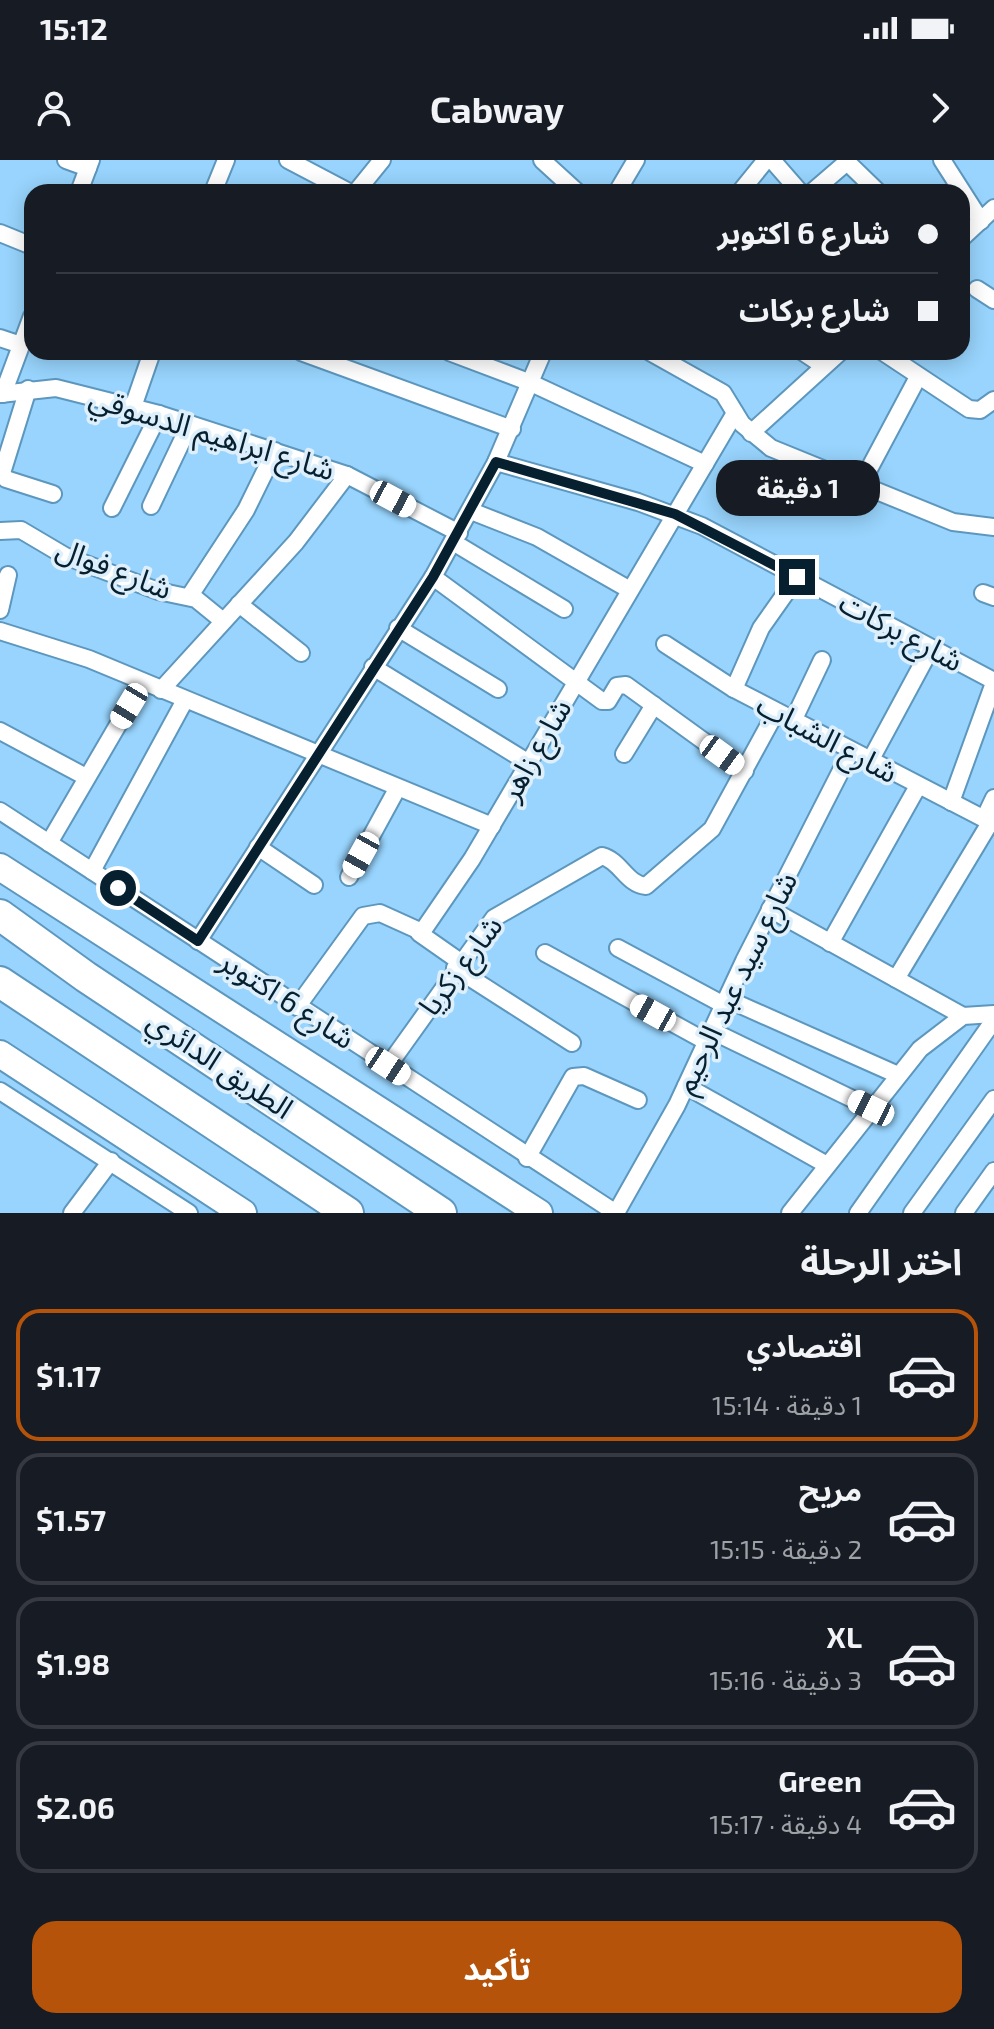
<!DOCTYPE html>
<html lang="ar">
<meta charset="utf-8">
<style>
:root{--surface:#171b24;--page:#242831;--text:#f1f3f6;--muted:#9ea1a6;--line:#363941;--accent:#b45309}
body{margin:0;font-family:"Exo 2","Noto Sans Arabic",sans-serif;background:var(--page);color:var(--text);direction:rtl;height:100vh;display:flex;flex-direction:column;font-size:30px;white-space:nowrap}
*{box-sizing:border-box;margin:0}
p{font-size:26px;color:var(--muted)}
.icon{flex:none;width:44px;height:44px;fill:none;stroke:currentColor;stroke-width:2;stroke-linecap:round;stroke-linejoin:round}
.map{position:relative;height:1053px;overflow:hidden;direction:ltr}
.drawer{display:flex;flex-direction:column;background:var(--surface);flex:1}
.drawer>*{flex:none}
.guide{position:absolute;left:24px;top:24px;width:946px;height:176px;border-radius:24px;box-shadow:0 4px 20px #0003;direction:rtl;display:grid;align-content:center;height:176px;padding:0 32px;background:var(--surface)}
.end{position:absolute;width:36px;height:36px;margin:-18px;border:10px solid #07202f;background:#fff;box-shadow:0 0 0 4px #fff}
.from{border-radius:50%}
.bubble{position:absolute;height:56px;border-radius:24px;background:var(--surface);box-shadow:0 4px 20px #0003;font-size:26px;font-weight:700;line-height:56px;text-align:center;direction:rtl}
.car{position:absolute;width:24px;height:48px;margin:-24px -12px;border-radius:10px;box-shadow:0 0 6px 2px #0007;background:linear-gradient(#fff 24%,#345 0 40%,#fff 0 76%,#345 0 86%,#fff 0)}
.guide b{display:flex;align-items:center;gap:28px;height:76px;font-size:30px}
.guide b+b{border-top:2px solid var(--line)}
.guide i{width:20px;height:20px;background:var(--text)}
ul{padding:0;list-style:none}
li{display:flex;align-items:center;gap:24px;height:132px;margin:0 16px 12px;padding:0 16px;border:4px solid var(--line);border-radius:24px}
li div{flex:1}
li b{display:block;font-size:30px}
li em{font-style:normal;font-weight:700}
li.active{border-color:var(--accent)}
li>.icon{width:72px;height:72px;stroke-width:1.5}
h2{padding:0 32px;font-size:36px;line-height:96px}
.button{display:flex;gap:16px;margin-top:auto;padding:16px 32px}
.button a{flex:1;height:92px;border-radius:24px;background:var(--accent);color:#fff;font-size:32px;font-weight:700;line-height:92px;text-align:center}
.status{display:flex;justify-content:space-between;align-items:center;height:56px;padding:0 40px;background:var(--surface);direction:ltr}
.status svg{height:22px;fill:currentColor}
header{display:flex;justify-content:space-between;align-items:center;height:104px;padding:0 32px;background:var(--surface);font-size:36px;font-weight:700}
.map>svg:first-child{display:block}
.lines{fill:none;stroke-linecap:round;stroke-linejoin:round}
.minor-casing{stroke:#5d97be;stroke-width:20}
.trunk-casing{stroke:#5d97be;stroke-width:30}
.motorway-casing{stroke:#5d97be;stroke-width:34}
.minor{stroke:#fff;stroke-width:16}
.trunk{stroke:#fff;stroke-width:26}
.motorway{stroke:#fff;stroke-width:30}
.route{stroke:#07202f;stroke-width:10}
.labels{text-anchor:middle;stroke-width:7;stroke-linejoin:round;paint-order:stroke}
.street-label{font-size:30px;fill:#07202f;stroke:#deeffc}
</style>
<div class="status"><b>15:12</b><svg viewBox="0 0 49 12"><path d="M0 12V9h3v3zM5 12V6h3v6zM10 12V3h3v9zM15 12V0h3v12zM26 1h20v11H26zM47 4h2v5h-2z"/></svg></div>
<header><svg class="icon" aria-label="forward" viewBox="0 0 24 24"><path d="M9 5l7 7-7 7"/></svg>Cabway<svg class="icon" aria-label="person" viewBox="0 0 24 24"><circle cx="12" cy="8" r="4"/><path d="M4 21q1-7 8-7t8 7"/></svg></header>
<div class="map">
<svg width="994" height="1053" viewBox="0 0 994 1053">
<rect width="100%" height="100%" fill="#98d4fd"/>
<g class="lines">
<defs>
<g id="minor">
<polyline points="66,0 88,8"/>
<polyline points="288,0 349,32"/>
<polyline points="542,0 577,32"/>
<polyline points="772,0 800,32"/>
<polyline points="845,0 878,32"/>
<polyline points="942,0 981,61"/>
<polyline points="79,32 91,0"/>
<polyline points="213,32 226,0"/>
<polyline points="356,32 382,0"/>
<polyline points="617,32 636,0"/>
<polyline points="740,32 766,0"/>
<polyline points="812,32 847,2"/>
<polyline points="0,73 32,86"/>
<polyline points="962,78 994,48"/>
<polyline points="977,129 994,140"/>
<polyline points="0,178 21,185"/>
<polyline points="301,192 512,269"/>
<polyline points="449,192 531,223 705,304"/>
<polyline points="650,192 723,233 742,264 771,288 953,362 994,367"/>
<polyline points="803,192 824,206"/>
<polyline points="883,192 969,249 980,250 994,240"/>
<polyline points="28,229 2,313 6,319 53,334"/>
<polyline points="0,234 56,228 159,254 347,315 459,373"/>
<polyline points="3,234 32,156"/>
<polyline points="133,247 152,192"/>
<polyline points="751,273 840,192"/>
<polyline points="496,302 638,342 702,366 994,521"/>
<polyline points="860,326 918,217"/>
<polyline points="151,346 190,264"/>
<polyline points="112,348 159,254"/>
<polyline points="471,351 537,377 630,430"/>
<polyline points="0,371 21,370 65,396 158,431 196,439 223,461"/>
<polyline points="453,382 564,449"/>
<polyline points="433,417 602,541 608,541 617,526 626,525 745,611"/>
<polyline points="983,433 994,437"/>
<polyline points="189,437 246,350 275,291"/>
<polyline points="239,444 301,493"/>
<polyline points="0,450 8,415"/>
<polyline points="398,468 498,529"/>
<polyline points="0,471 89,499 492,666"/>
<polyline points="665,484 734,529 994,664"/>
<polyline points="373,507 529,603"/>
<polyline points="734,529 761,468 797,417"/>
<polyline points="161,530 296,382 347,315"/>
<polyline points="793,561 822,500"/>
<polyline points="0,571 86,617"/>
<polyline points="624,594 654,545"/>
<polyline points="870,601 931,488"/>
<polyline points="951,642 994,523"/>
<polyline points="0,651 616,1053"/>
<polyline points="985,657 994,638"/>
<polyline points="49,683 143,522"/>
<polyline points="258,687 314,725"/>
<polyline points="92,711 185,540"/>
<polyline points="349,717 397,629"/>
<polyline points="770,749 963,856"/>
<polyline points="419,773 459,801"/>
<polyline points="198,781 433,417 496,302 543,192"/>
<polyline points="830,783 918,626"/>
<polyline points="618,788 724,845"/>
<polyline points="545,793 707,882"/>
<polyline points="455,808 572,883"/>
<polyline points="896,819 991,661"/>
<polyline points="727,839 898,915"/>
<polyline points="297,847 363,756 380,753 422,772 472,699 735,253"/>
<polyline points="712,871 871,948"/>
<path d="M388 906 494 758 602 696C621 701 626 724 646 726L712 669 776 552"/>
<polyline points="686,926 827,1005"/>
<polyline points="0,931 189,1053"/>
<polyline points="527,998 573,917 584,916 638,940"/>
<polyline points="72,1053 111,1001"/>
<polyline points="616,1053 677,945 744,801 851,591"/>
<polyline points="790,1053 920,889 963,856 994,854"/>
<polyline points="858,1053 994,860"/>
<polyline points="912,1053 994,939"/>
<polyline points="964,1053 994,1011"/>
</g>
<g id="trunk">
<polyline points="0,707 539,1053"/>
<polyline points="0,894 243,1053"/>
</g>
<g id="motorway">
<polyline points="0,755 86,817 441,1053"/>
<polyline points="0,822 348,1053"/>
</g>
</defs>
<use href="#minor" class="minor-casing"/>
<use href="#trunk" class="trunk-casing"/>
<use href="#motorway" class="motorway-casing"/>
<use href="#minor" class="minor"/>
<use href="#trunk" class="trunk"/>
<use href="#motorway" class="motorway"/>
</g>
<g class="lines">
<polyline class="route" points="118,728 198,781 433,417 496,302 675,354 797,417"/>
</g>
<g class="labels">
<g class="street-label">
<text transform="translate(212 274) rotate(17)" y="10">شارع ابراهيم الدسوقي</text>
<text transform="translate(114 409) rotate(21)" y="10">شارع فوال</text>
<text transform="translate(901 472) rotate(28)" y="10">شارع بركات</text>
<text transform="translate(827 579) rotate(28)" y="10">شارع الشباب</text>
<text transform="translate(536 590) rotate(-60)" y="10">شارع زاهر</text>
<text transform="translate(461 806) rotate(-53)" y="10">شارع زكريا</text>
<text transform="translate(736 823) rotate(-64)" y="10">شارع سيد عبد الرحيم</text>
<text transform="translate(287 840) rotate(33)" y="10">شارع 6 اكتوبر</text>
<text transform="translate(220 905) rotate(34)" y="10">الطريق الدائري</text>
</g>
</g>
</svg>
<i class="end from" style="left:118px;top:728px"></i>
<i class="end" style="left:797px;top:417px"></i>
<div class="bubble" style="left:716px;top:300px;width:164px">1 دقيقة</div>
<i class="car" style="left:393px;top:339px;rotate:118deg"></i>
<i class="car" style="left:129px;top:546px;rotate:211deg"></i>
<i class="car" style="left:722px;top:595px;rotate:126deg"></i>
<i class="car" style="left:361px;top:695px;rotate:209deg"></i>
<i class="car" style="left:653px;top:853px;rotate:299deg"></i>
<i class="car" style="left:388px;top:906px;rotate:123deg"></i>
<i class="car" style="left:871px;top:948px;rotate:296deg"></i>
<div class="guide">
<b><i class="from"></i>شارع 6 اكتوبر</b>
<b><i></i>شارع بركات</b>
</div>
</div>
<section class="drawer">
<h2>اختر الرحلة</h2>
<ul>
<li class="active"><svg class="icon" aria-label="car" viewBox="0 0 24 24"><path d="M5 17H2v-5l4-1 3-4h7l3 4 3 1v5h-3M9 17h6M6 11h13"/><circle cx="7" cy="17" r="2"/><circle cx="17" cy="17" r="2"/></svg><div><b>اقتصادي</b><p>1 دقيقة · 15:14</p></div><em>$1.17</em></li>
<li><svg class="icon" aria-label="car" viewBox="0 0 24 24"><path d="M5 17H2v-5l4-1 3-4h7l3 4 3 1v5h-3M9 17h6M6 11h13"/><circle cx="7" cy="17" r="2"/><circle cx="17" cy="17" r="2"/></svg><div><b>مريح</b><p>2 دقيقة · 15:15</p></div><em>$1.57</em></li>
<li><svg class="icon" aria-label="car" viewBox="0 0 24 24"><path d="M5 17H2v-5l4-1 3-4h7l3 4 3 1v5h-3M9 17h6M6 11h13"/><circle cx="7" cy="17" r="2"/><circle cx="17" cy="17" r="2"/></svg><div><b>XL</b><p>3 دقيقة · 15:16</p></div><em>$1.98</em></li>
<li><svg class="icon" aria-label="car" viewBox="0 0 24 24"><path d="M5 17H2v-5l4-1 3-4h7l3 4 3 1v5h-3M9 17h6M6 11h13"/><circle cx="7" cy="17" r="2"/><circle cx="17" cy="17" r="2"/></svg><div><b>Green</b><p>4 دقيقة · 15:17</p></div><em>$2.06</em></li>
</ul>
<div class="button"><a>تأكيد</a></div>
</section>
